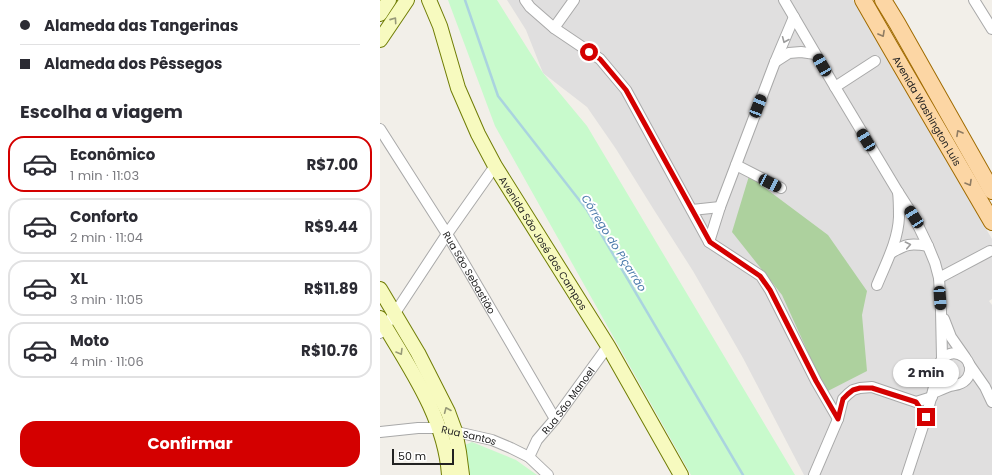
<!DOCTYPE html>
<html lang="pt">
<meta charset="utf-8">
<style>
:root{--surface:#fff;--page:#f2f2f3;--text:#2b2b33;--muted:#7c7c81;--line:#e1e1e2;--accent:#d40000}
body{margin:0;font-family:Poppins,sans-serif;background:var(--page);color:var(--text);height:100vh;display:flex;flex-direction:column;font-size:15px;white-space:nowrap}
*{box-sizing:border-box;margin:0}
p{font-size:13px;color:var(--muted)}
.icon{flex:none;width:22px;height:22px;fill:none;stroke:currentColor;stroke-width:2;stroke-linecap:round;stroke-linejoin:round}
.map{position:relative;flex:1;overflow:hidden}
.sheet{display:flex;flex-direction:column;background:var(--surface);width:380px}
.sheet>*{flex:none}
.top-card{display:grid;align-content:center;height:88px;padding:0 20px;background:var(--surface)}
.scale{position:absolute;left:12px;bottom:10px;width:62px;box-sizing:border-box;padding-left:4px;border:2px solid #222;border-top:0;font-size:11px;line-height:14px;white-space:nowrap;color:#222;-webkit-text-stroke:3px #fff;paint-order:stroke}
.end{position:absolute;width:18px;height:18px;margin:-9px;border:5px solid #d40000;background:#fff;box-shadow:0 0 0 2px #fff}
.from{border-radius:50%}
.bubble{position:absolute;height:28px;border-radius:14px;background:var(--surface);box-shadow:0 1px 3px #0004;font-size:13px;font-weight:700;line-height:28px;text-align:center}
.car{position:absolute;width:12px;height:24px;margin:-12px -6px;border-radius:5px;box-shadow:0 0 3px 1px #0007;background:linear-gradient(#222 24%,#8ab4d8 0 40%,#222 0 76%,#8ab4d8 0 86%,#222 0)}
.top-card b{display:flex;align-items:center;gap:14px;height:38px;font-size:15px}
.top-card b+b{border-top:1px solid var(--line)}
.top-card i{width:10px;height:10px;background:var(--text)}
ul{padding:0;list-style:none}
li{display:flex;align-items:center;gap:12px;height:56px;margin:0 8px 6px;padding:0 12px;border:2px solid var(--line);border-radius:16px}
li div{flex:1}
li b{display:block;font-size:15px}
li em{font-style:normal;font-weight:700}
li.selected{border-color:var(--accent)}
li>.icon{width:36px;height:36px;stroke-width:1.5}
h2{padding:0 20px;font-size:18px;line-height:48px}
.cta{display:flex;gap:8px;margin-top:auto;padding:8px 20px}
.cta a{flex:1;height:46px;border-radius:16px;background:var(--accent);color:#fff;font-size:16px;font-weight:700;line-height:46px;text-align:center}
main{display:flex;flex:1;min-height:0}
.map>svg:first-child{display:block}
.residential{fill:#e0dfdf}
.forest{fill:#add19e}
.park{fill:#c8facc}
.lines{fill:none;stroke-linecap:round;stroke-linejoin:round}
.stream{stroke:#aad3df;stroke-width:2.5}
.minor-casing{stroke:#a9a9a9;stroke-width:12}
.secondary-casing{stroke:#707d05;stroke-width:16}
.primary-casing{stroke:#a06b00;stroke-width:18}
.minor{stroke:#fff;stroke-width:10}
.secondary{stroke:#f7fabf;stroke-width:14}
.primary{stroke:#fcd6a4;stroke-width:16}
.oneway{stroke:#979978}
.oneway2{stroke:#8f7c63}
.oneway3{stroke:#9c9c9c}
.route{stroke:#d40000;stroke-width:5}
.labels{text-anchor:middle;stroke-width:4;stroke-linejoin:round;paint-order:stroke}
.street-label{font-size:10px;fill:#222;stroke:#fff}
.water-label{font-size:11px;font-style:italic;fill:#4a7aab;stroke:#fff}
</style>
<main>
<section class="sheet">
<div class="top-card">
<b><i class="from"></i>Alameda das Tangerinas</b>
<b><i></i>Alameda dos Pêssegos</b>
</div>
<h2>Escolha a viagem</h2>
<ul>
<li class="selected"><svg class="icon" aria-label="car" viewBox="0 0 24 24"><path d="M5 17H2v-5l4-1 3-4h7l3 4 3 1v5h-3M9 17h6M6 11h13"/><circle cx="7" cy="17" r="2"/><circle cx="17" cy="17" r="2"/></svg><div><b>Econômico</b><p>1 min · 11:03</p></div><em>R$7.00</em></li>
<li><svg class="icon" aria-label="car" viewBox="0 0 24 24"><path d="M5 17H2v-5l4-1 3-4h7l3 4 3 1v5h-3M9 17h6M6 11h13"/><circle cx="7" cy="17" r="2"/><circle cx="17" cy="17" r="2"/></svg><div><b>Conforto</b><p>2 min · 11:04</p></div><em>R$9.44</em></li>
<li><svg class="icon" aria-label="car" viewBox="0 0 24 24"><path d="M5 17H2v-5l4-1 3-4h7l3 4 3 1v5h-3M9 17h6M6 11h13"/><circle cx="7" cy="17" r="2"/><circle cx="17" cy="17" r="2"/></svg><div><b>XL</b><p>3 min · 11:05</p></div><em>R$11.89</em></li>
<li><svg class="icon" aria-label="car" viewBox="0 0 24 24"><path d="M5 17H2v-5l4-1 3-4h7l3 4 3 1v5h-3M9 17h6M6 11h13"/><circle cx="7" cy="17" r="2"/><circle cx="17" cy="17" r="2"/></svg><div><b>Moto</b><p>4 min · 11:06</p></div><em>R$10.76</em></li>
</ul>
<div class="cta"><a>Confirmar</a></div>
</section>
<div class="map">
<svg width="612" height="475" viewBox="0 0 612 475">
<rect width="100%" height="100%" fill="#f2efe9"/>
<polygon class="residential" points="127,0 473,0 612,239 612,299 609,301 612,305 612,475 424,475 363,358 313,271 274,210 236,149 207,107 163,73 146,30"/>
<polygon class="forest" points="369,176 448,235 487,291 482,315 487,371 446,392 402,295 352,232"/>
<g class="park">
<polygon points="68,0 117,0 163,73 207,126 415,475 311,475 115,126"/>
<polygon points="92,442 136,460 157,475 88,475 85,445"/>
</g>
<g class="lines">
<polyline class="stream" points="85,0 118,96 207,210 363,475"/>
<defs>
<g id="minor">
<polyline points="145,0 150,7 174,28 220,59 246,90 329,242 381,276 390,290 436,381 458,419"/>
<polyline points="404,0 455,87 518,192 534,217 548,246 555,263 559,278 561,311 562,358"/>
<polyline points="594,0 612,29"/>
<polyline points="174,28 194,0"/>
<polyline points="395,62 409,53 421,52 435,54"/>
<polyline points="455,87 495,61"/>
<path id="s1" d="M0 129 67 234 175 419"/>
<polyline points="356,165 401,188"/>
<polyline points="312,210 340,207"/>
<polyline points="329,242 340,207 395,62 414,17"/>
<path d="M511 253C526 244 530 243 548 246"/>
<polyline points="559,278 610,251"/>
<path d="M497 285C506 263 518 241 519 217 519 209 519 200 518 192"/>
<polyline points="564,319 571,337 585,357"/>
<polyline points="0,333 15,313 67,234 115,166"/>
<polyline points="589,364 605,387 612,402"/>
<path d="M553 393C558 391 564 388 570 386 573 385 576 385 579 384 586 382 591 375 590 367 589 363 587 359 584 357 564 342 544 377 572 385"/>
<path id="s2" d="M0 432 38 428H59L112 440 131 448 149 457 168 475"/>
<path id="s3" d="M149 457 157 440 175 419 228 346"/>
<polyline points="434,475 458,419 463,399 468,394 473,390 480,388 492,387 536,402 552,397"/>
<polyline points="527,475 546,417 558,372"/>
</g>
<g id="secondary">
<path id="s4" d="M49 0 60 26 78 88 98 134 115 166 228 346 301 475"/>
<polyline points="0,14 9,0"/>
<polyline points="0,40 27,0"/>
<polyline points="0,289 38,353 68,412 75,431 79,452 82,475"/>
<path d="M0 318C29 367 65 417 69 475"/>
</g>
<g id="primary">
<path id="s5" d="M483 0 510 47 612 222"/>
<polyline points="503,0 517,23 612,191"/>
</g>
</defs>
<use href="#minor" class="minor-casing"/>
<use href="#secondary" class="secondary-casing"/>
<use href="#primary" class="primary-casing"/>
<use href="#minor" class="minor"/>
<use href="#secondary" class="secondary"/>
<use href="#primary" class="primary"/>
</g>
<defs><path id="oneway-chevron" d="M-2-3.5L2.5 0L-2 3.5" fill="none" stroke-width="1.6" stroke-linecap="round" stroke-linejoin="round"/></defs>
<g class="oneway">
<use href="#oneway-chevron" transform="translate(14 20) rotate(-55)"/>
<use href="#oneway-chevron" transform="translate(20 352) rotate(59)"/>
<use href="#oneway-chevron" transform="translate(67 410) rotate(-113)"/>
</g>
<g class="oneway2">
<use href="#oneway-chevron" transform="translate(502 34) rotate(61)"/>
<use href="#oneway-chevron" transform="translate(579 133) rotate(-119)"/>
<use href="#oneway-chevron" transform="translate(589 183) rotate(60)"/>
</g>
<g class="oneway3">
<use href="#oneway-chevron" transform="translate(405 40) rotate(113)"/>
<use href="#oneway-chevron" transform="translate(528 245) rotate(-12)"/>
</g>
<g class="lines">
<polyline class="route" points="209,52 220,59 246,90 330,242 380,276 390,290 436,381 458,419 463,399 468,394 473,390 480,388 492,388 536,402 546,417"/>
</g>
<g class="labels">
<g class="street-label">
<text dy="4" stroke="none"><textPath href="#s5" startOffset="128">Avenida Washington Luis</textPath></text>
<text dy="4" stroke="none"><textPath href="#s4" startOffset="270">Avenida São José dos Campos</textPath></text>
<text dy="4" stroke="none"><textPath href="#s1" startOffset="169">Rua São Sebastião</textPath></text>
<text dy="4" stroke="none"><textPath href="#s3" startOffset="69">Rua São Manoel</textPath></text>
<text dy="4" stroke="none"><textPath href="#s2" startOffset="90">Rua Santos</textPath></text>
</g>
<g class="water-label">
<text transform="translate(234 243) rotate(58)" y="4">Córrego do Piçarrão</text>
</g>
</g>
</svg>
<div class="scale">50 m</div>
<i class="end from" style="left:209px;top:52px"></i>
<i class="end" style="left:546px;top:417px"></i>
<div class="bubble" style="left:513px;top:359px;width:66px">2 min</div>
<i class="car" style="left:442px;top:65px;rotate:330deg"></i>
<i class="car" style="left:378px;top:106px;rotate:21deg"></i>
<i class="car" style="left:486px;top:140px;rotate:329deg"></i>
<i class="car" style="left:390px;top:183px;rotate:117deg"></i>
<i class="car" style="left:534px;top:217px;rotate:327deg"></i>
<i class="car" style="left:560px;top:298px;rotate:176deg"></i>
</div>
</main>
